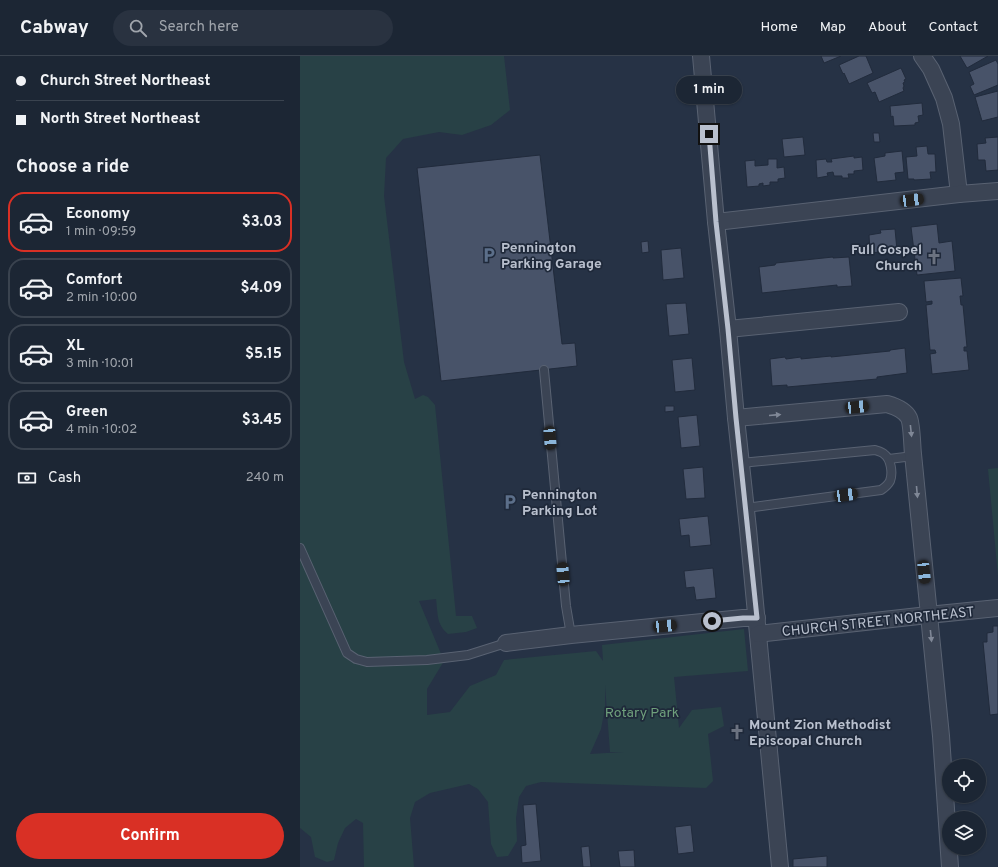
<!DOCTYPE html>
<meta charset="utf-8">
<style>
:root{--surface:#1c2634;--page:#293240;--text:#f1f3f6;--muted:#a0a5ac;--line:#3a434f;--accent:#d93025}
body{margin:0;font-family:Overpass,sans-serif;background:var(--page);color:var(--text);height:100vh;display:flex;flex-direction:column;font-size:15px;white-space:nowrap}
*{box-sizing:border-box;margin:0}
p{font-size:13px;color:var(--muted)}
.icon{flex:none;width:22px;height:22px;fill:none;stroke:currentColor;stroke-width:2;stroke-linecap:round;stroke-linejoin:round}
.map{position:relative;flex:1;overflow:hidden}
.sheet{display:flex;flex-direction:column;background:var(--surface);width:300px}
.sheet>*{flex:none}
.banner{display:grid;align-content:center;height:88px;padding:0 16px;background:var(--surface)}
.controls{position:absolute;left:642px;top:703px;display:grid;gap:8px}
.controls a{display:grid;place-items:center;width:44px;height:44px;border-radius:50%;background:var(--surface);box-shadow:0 1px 3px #0004,0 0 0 1px var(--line);font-size:20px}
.end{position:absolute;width:18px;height:18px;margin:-9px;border:5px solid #b9c0ce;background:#111;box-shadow:0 0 0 2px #111}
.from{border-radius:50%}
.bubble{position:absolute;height:28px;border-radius:14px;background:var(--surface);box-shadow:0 1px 3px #0004,0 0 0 1px var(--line);font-size:13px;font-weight:700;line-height:28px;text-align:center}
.car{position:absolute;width:12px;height:24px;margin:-12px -6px;border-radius:5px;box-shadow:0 0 3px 1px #0007;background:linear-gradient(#222 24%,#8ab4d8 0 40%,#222 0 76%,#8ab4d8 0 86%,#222 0)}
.banner b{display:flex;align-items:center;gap:14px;height:38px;font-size:15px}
.banner b+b{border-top:1px solid var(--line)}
.banner i{width:10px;height:10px;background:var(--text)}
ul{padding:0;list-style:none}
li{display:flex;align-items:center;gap:12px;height:60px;margin:0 8px 6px;padding:0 8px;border:2px solid var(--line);border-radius:16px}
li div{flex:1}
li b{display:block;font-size:15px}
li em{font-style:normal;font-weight:700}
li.on{border-color:var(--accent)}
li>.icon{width:36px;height:36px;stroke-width:1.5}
h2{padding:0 16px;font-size:18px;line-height:48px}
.pay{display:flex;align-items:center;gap:10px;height:44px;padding:0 16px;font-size:15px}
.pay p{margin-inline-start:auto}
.cta{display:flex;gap:8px;margin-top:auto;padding:8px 16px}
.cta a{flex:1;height:46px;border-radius:24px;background:var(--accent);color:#fff;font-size:16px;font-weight:700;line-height:46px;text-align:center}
header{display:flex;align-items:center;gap:24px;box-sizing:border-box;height:56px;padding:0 20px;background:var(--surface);border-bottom:1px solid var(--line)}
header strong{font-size:19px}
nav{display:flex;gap:22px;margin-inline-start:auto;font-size:14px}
.search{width:280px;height:36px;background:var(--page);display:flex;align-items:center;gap:10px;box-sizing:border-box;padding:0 14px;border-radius:22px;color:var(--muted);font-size:15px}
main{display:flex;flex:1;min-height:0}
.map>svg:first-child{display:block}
.green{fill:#284146;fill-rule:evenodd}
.building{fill:#485369;stroke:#212b3c}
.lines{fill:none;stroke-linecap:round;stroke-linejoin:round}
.lane-casing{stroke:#596272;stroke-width:10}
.street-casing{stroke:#596272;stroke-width:18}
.lane{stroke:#3b4454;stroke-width:8}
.street{stroke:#3b4454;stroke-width:16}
.oneway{fill:#808897}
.route{stroke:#b9c0ce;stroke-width:5}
.labels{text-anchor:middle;stroke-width:3.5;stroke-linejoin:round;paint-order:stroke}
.poi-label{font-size:14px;font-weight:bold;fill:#b9c0ce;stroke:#1f293a;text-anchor:start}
.street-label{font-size:14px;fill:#b9c0ce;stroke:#1f293a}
.park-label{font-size:14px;fill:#6fa07c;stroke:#1f293a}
</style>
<header>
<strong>Cabway</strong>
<div class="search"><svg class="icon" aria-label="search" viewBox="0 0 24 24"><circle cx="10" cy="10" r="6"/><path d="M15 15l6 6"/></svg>Search here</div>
<nav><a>Home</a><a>Map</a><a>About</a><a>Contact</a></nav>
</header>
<main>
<section class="sheet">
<div class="banner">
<b><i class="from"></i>Church Street Northeast</b>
<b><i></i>North Street Northeast</b>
</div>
<h2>Choose a ride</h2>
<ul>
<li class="on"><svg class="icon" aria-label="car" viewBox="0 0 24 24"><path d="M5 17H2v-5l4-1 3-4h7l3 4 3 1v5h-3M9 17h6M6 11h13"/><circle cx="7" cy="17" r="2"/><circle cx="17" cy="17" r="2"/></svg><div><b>Economy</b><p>1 min · 09:59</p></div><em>$3.03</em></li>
<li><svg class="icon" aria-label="car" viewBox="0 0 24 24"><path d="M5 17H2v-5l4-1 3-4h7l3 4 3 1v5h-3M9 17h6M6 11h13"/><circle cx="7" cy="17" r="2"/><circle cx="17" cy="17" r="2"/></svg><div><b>Comfort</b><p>2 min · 10:00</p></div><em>$4.09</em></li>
<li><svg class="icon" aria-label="car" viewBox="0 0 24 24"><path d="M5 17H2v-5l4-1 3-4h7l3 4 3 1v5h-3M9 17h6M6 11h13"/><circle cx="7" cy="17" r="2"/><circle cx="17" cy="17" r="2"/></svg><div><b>XL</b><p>3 min · 10:01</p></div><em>$5.15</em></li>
<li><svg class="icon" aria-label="car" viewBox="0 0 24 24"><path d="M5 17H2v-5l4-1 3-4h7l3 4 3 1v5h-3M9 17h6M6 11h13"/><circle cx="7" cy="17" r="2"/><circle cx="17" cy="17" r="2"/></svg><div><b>Green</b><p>4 min · 10:02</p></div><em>$3.45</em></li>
</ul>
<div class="pay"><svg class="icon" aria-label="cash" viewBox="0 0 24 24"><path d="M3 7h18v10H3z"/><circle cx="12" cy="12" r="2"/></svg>Cash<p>240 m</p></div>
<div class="cta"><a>Confirm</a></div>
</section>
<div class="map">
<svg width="698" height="811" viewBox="0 0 698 811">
<rect width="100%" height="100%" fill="#263245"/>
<g class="green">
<path d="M0 0H204L210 54 191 69 162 79 139 76 103 83 86 102 84 140 104 306 115 343 123 339 128 341 135 349 156 560H172L177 572 166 576 148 578C136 568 138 557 136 543L119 545 144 605 127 633V659L150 656 170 630 196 619 204 604 296 595 303 605 302 589 444 573 448 615 374 621 379 672 392 654 421 651 424 670 408 678 413 725 406 732 241 726 226 730 219 741 216 762 217 785 208 800 197 801 191 788 188 746 178 733 169 728 130 737 115 746 110 762 114 811H64L63 767 56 763 45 772 38 787 34 804 27 806 15 801 11 781 0 772ZM305 629 310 696H324L290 698 301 673 305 652Z"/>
<polygon points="698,412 698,520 688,413"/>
</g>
<g class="building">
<polygon points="521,0 541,0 524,7"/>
<polygon points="559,0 566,0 573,17 549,28 544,17 543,18 539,9"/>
<polygon points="660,0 688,0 667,12"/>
<polygon points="696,4 698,8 698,29 674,39 670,30 674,28 669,16"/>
<polygon points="601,12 606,23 604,24 605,26 603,27 604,30 603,32 604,35 579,46 575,36 572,37 567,27"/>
<polygon points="698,35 698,61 682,65 675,41"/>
<polygon points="622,47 623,59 618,60 619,66 615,67 615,69 594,70 593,60 591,61 590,50"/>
<polygon points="573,77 579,77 580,86 574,86"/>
<polygon points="503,81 505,99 484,101 482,83"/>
<polygon points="698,81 698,114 686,115 685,104 678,104 677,88 686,87 685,82"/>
<polygon points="627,90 628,98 635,98 636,116 630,116 631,123 614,124 614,123 608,123 606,101 617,100 616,91"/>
<polygon points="602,95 604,116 595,117 596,124 577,126 574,102 585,100 585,97"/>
<polygon points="240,99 262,288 275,287 277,310 141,325 117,112"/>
<polygon points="554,100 554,102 562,101 563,114 554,115 554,118 548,118 549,122 542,122 542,120 534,120 533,116 527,117 528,120 517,122 516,104 526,103 527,106 532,106 531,103"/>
<polygon points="468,103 477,103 477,112 484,111 485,122 478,123 478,126 470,126 470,129 463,130 463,127 459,128 459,130 447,131 445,105 455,104 455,110 468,109"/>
<polygon points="637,168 639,187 652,185 655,215 617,219 611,171"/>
<polygon points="595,173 597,194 570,197 569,179 581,177 580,174"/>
<polygon points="348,185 349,196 342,197 341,186"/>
<polygon points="381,192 384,222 363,224 361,194"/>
<polygon points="533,201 533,202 549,201 552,230 537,231 537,229 462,237 459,211 475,209 476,207"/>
<polygon points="661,222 663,240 660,240 661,249 663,249 667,291 664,291 664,295 667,295 669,314 632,318 630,298 636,297 635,294 630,294 626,249 632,248 632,245 626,246 624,225"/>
<polygon points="386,247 389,278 369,280 366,248"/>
<polygon points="605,292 607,317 577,321 577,323 487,331 487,329 472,330 470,303 485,301 486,303 501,301 501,303 531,300 531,301 590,295 590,294"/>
<polygon points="392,302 395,334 375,336 372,304"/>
<polygon points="365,350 374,350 374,355 365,356"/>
<polygon points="397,359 400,390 381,392 378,361"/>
<polygon points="403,411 405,442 386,443 383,413"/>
<polygon points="408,460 411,489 390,491 389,479 381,480 379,463"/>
<polygon points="413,512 416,542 396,544 394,531 386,532 384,515"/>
<polygon points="693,570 698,570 698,658 690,659 683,586 687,586 687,577 693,576"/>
<polygon points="236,748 241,805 222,807 221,790 226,789 223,749"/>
<polygon points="391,769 394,796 378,798 375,771"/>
<polygon points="289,790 291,811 283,811 281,791"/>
<polygon points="334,794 335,811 320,811 318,795"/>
<polygon points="527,800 527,811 493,811 493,803"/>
</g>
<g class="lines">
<defs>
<g id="lane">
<polyline points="244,314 266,550 271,579"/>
<polyline points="589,403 613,400"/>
<path d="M441 407 575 394C578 395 582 396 584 398 591 403 593 417 590 425 588 429 584 432 581 434L446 452"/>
<polyline points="0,492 47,597 56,603 67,606 127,604 168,599 206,587"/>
</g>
<g id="street">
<polyline points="401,0 416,166 428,273 436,362 448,473 480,811"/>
<polyline points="622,0 631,13 644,42 651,68 659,138"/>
<polyline points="416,166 659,138 698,135"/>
<polyline points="428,273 599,256"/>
<path d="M436 362 587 348C594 350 605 354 609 362 612 369 612 389 613 398L641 680 650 811"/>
<polyline points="458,578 628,559 698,552"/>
<polyline points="206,587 271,579 443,562 457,562"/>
</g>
</defs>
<use href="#lane" class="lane-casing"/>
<use href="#street" class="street-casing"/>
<use href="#lane" class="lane"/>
<use href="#street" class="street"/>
</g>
<defs><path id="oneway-solid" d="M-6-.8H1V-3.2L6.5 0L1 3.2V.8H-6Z"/></defs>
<g class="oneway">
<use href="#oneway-solid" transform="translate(475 359) rotate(-5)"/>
<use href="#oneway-solid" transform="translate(611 375) rotate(84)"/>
<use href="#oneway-solid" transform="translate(617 436) rotate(85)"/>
<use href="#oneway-solid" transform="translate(631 580) rotate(84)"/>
</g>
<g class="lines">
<polyline class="route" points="409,78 416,166 428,273 436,362 457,562 443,562 412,565"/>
</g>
<defs>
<symbol id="parking-bare" viewBox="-9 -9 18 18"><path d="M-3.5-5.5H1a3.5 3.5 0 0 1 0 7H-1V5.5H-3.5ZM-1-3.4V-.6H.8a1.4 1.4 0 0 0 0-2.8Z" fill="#5c6f8a" stroke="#1f293a" stroke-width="2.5" paint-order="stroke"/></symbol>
<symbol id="church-bare" viewBox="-9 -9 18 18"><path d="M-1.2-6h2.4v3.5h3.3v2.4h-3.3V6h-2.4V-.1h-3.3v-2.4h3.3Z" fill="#6b7280" stroke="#1f293a" stroke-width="2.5" paint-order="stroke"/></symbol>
</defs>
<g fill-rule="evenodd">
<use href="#parking-bare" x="178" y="188" width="22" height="22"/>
<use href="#church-bare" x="623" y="190" width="22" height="22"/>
<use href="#parking-bare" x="199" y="435" width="22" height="22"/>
<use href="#church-bare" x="426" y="665" width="22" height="22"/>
</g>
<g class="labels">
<g class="poi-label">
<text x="201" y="196">Pennington<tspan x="201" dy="16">Parking Garage</tspan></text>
<text x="622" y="198" text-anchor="end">Full Gospel<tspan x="622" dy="16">Church</tspan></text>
<text x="222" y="443">Pennington<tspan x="222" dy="16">Parking Lot</tspan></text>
<text x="449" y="673">Mount Zion Methodist<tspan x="449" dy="16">Episcopal Church</tspan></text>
</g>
<g class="street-label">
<text transform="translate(578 565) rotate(-6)" y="5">CHURCH STREET NORTHEAST</text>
</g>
<g class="park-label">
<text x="342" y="661">Rotary Park</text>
</g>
</g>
</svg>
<div class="controls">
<a><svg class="icon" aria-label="locate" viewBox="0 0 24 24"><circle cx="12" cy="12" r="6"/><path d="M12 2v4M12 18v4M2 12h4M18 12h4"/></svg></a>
<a><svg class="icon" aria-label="layers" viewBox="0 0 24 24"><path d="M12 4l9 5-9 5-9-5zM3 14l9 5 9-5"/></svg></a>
</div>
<i class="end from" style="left:412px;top:565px"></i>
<i class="end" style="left:409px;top:78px"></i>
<div class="bubble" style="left:376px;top:20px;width:66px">1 min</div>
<i class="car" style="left:612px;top:144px;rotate:83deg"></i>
<i class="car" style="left:557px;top:351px;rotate:84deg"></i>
<i class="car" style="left:250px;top:382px;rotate:175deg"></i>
<i class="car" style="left:546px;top:439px;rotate:82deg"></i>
<i class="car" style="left:624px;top:516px;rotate:174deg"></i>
<i class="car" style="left:263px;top:518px;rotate:355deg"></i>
<i class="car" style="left:365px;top:570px;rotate:85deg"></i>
</div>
</main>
